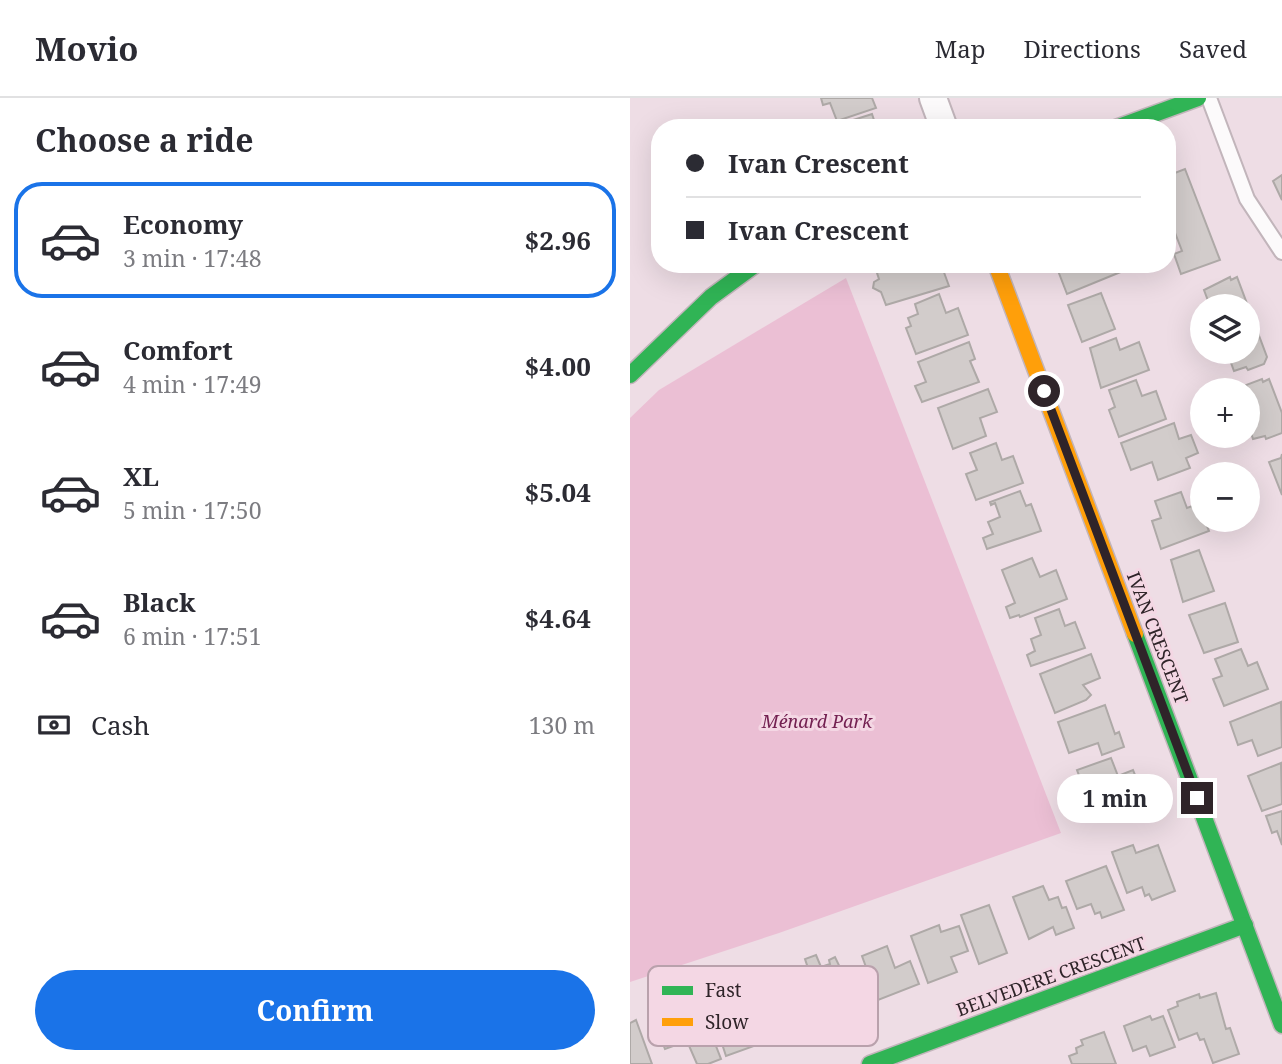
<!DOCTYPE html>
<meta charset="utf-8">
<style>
:root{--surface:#fff;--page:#f2f2f3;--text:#2b2b33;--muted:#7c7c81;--line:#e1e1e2;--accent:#1a73e8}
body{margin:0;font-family:"Noto Serif",serif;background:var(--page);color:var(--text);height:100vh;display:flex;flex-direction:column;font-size:26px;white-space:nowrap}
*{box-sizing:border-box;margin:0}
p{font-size:23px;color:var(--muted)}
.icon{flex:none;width:38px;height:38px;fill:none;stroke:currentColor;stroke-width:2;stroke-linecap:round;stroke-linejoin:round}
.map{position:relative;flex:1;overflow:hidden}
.drawer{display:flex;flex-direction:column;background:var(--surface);width:630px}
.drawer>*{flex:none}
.top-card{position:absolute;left:21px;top:21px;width:525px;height:154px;border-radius:28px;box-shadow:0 7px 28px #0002;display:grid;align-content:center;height:154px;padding:0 35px;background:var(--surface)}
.tools{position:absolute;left:560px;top:196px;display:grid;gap:14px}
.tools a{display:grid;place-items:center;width:70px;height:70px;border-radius:50%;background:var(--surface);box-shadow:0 7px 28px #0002;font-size:35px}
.end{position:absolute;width:32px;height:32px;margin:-16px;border:9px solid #2f2429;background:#fff;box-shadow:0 0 0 4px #fff}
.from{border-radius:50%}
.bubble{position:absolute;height:49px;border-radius:24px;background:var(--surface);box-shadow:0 7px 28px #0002;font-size:23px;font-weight:700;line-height:49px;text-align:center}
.top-card b{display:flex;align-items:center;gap:24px;height:66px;font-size:26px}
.top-card b+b{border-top:2px solid var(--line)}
.top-card i{width:18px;height:18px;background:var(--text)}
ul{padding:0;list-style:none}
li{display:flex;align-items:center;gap:21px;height:116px;margin:0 14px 10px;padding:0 21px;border:4px solid transparent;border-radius:28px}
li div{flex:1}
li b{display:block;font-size:26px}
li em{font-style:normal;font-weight:700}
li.on{border-color:var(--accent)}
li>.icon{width:63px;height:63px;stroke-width:1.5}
h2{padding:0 35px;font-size:32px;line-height:84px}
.pay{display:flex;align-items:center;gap:18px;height:77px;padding:0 35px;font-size:26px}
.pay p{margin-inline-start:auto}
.cta{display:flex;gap:14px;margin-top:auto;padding:14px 35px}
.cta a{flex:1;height:80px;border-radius:42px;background:var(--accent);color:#fff;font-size:28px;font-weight:700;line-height:80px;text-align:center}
header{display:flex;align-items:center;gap:42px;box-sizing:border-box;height:98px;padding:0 35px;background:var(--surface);border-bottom:2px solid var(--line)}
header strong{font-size:33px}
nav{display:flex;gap:38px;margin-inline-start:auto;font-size:24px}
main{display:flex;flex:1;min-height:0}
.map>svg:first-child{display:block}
.green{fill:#ebbfd4}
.building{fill:#d2cccb;stroke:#aea9a7;stroke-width:2}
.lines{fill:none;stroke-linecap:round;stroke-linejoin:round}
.lane-casing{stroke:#c2b5bb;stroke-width:18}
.street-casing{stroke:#c2b5bb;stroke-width:30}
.fast-casing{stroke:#c2b5bb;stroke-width:19}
.slow-casing{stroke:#c2b5bb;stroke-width:19}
.lane{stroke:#fcfafb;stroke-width:14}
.street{stroke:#fcfafb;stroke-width:26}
.fast{stroke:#30b455;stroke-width:16}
.slow{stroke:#ff9f0a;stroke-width:16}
.route{stroke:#2f2429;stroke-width:9}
.labels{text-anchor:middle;stroke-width:6;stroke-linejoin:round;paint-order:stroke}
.street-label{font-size:18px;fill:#2f2429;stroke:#f4d7e4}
.park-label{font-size:18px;font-style:italic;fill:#732051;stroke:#f4d7e4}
.key{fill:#f4d7e4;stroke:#b9a1ac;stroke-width:2}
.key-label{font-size:19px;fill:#2f2429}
</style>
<header>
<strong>Movio</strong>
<nav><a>Map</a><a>Directions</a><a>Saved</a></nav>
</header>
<main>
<section class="drawer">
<h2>Choose a ride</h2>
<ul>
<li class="on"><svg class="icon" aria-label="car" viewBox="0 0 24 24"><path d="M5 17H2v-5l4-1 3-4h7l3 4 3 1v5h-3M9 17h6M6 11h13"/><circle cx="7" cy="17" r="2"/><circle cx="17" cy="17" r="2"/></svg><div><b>Economy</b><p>3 min · 17:48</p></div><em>$2.96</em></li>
<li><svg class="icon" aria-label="car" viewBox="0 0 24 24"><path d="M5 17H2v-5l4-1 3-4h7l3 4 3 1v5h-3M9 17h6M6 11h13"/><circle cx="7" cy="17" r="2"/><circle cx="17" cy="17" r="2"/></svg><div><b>Comfort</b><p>4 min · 17:49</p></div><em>$4.00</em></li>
<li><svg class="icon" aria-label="car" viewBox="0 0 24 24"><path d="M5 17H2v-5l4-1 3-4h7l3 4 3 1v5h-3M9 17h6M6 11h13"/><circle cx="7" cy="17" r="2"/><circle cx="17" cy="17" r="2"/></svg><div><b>XL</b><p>5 min · 17:50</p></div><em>$5.04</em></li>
<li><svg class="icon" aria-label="car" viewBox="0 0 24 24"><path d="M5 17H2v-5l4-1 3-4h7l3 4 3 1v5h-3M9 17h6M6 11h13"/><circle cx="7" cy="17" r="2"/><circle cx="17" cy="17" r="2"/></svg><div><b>Black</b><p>6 min · 17:51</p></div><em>$4.64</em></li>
</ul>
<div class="pay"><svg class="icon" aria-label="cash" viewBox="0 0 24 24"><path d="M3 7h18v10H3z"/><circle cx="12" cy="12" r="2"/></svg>Cash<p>130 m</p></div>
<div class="cta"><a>Confirm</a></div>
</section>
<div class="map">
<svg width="652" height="966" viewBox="0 0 652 966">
<rect width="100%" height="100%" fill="#eedde5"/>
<polygon class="green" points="216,180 431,735 149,835 0,884 0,320 29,292"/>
<g class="building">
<polygon points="191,0 242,0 246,10 207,23 200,5 193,7"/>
<polygon points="242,16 246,28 255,25 257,30 219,30 217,24"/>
<polygon points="555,71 590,162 551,176 544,156 552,153 537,114 537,78"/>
<polygon points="652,77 652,102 643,83"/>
<polygon points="263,166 303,166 305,172 312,169 319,188 256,207 251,194 243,190 244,184 249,181 247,175"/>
<polygon points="431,166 487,166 493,173 437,196 427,170"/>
<polygon points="600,179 601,182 607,179 637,259 634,266 618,272 616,269 604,273 597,254 618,254 618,208 580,208 574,192"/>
<polygon points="471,195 485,231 452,244 438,207"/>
<polygon points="309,196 316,215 328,210 338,237 286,256 276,230 281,228 278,220 288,216 285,206"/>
<polygon points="486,240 490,252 509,244 519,272 471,290 460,250"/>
<polygon points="339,244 345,261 340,263 349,284 292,304 285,288 296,284 288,264"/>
<polygon points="632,281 633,284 639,281 652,315 652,335 636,341 635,338 623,341 618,326 618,292 613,292 617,290 616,287"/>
<polygon points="506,282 512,298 526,293 536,321 489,339 479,312 485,309 479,292"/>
<polygon points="358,291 367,314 350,320 356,338 323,351 308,310"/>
<polygon points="544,325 549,341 561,337 568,355 556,360 560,370 528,382 522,364 501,372 491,345"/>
<polygon points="366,345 372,362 383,358 393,385 346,402 336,376 347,372 340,355"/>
<polygon points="652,356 652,397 639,364 651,360"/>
<polygon points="390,393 396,408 401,406 411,433 357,451 353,440 363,436 358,424 370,419 365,405 361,407 360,404"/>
<polygon points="551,394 557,410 568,406 579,433 531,451 522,423 531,420 525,403"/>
<polygon points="569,452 584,493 553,504 541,462"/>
<polygon points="402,460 410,479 426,472 437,501 390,519 389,517 380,520 376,509 385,505 372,472"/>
<polygon points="595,505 608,544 574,555 559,517"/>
<polygon points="429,511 435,528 445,524 455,550 401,568 397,557 405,553 401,541 411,537 405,520"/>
<polygon points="611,551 618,568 627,564 638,591 594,608 583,581 592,578 585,561"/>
<polygon points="461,556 470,580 453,587 461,597 456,602 425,615 410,576"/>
<polygon points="651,604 652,649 628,658 622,642 608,647 600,624"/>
<polygon points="475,607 485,636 489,634 494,649 472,657 468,645 439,655 428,624"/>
<polygon points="481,660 488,678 503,672 515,701 465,720 447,672"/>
<polygon points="651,665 652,706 632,713 618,678"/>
<polygon points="652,713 652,747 647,733 642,735 636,718"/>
<polygon points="503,747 506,755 528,747 545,793 522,802 519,796 515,798 512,789 497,795 482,754"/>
<polygon points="476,768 494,812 472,820 470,814 465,816 461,806 447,811 436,783"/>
<polygon points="413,788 419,802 428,799 432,810 436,809 444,830 426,837 423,829 399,841 383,799"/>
<polygon points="359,807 377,855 349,866 331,817"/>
<polygon points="309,827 311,834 329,828 338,853 321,859 327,874 298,885 281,838"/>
<polygon points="257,848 265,870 280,863 289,886 248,902 232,858"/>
<polygon points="186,857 191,869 200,866 199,862 205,859 216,882 233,876 242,902 201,921 183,872 179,873 175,861"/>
<polygon points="90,892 94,904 106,900 108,905 126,898 135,922 117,928 124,948 96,958 76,897"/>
<polygon points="586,895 596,931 600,930 609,956 583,965 574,941 570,942 567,935 549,942 538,912 548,908 547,904 569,896 570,900"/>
<polygon points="68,902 91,961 78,966 67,966 57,943 35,951 23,920"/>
<polygon points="520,918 522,922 533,918 545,949 520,958 516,948 503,953 494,928"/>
<polygon points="6,922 22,966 0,966 0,925"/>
<polygon points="474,934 486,966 442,966 439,958 447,955 446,950 453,947 451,942"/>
</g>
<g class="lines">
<defs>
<polyline id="lane" points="579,0 617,101 652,154"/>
<polyline id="street" points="303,0 314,30"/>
<g id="fast">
<polyline points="486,30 568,0"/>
<polyline points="0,277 81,199 126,166"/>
<polyline points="505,536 652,927"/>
<polyline points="240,966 615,827"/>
</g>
<polyline id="slow" points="366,166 505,536"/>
</defs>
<use href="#lane" class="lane-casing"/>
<use href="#street" class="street-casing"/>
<use href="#fast" class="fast-casing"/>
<use href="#slow" class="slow-casing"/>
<use href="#lane" class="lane"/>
<use href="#street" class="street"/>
<use href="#fast" class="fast"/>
<use href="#slow" class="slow"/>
</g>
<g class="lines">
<polyline class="route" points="414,293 567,700"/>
</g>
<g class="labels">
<g class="street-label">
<text transform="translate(527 540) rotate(69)" y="6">IVAN CRESCENT</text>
<text transform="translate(421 879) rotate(-20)" y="6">BELVEDERE CRESCENT</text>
</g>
<g class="park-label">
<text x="187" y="630">Ménard Park</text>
</g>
</g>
<rect x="18" y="868" width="230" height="80" rx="10" class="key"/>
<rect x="32" y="888" width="31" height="9" fill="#30b455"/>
<rect x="32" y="920" width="31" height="8" fill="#ff9f0a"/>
<g class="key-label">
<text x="75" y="899">Fast</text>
<text x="75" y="931">Slow</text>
</g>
</svg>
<div class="tools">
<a><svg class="icon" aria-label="layers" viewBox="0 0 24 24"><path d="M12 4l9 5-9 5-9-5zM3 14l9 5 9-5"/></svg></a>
<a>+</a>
<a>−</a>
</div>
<i class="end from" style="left:414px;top:293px"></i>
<i class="end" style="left:567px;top:700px"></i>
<div class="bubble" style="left:427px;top:676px;width:116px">1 min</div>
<div class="top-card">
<b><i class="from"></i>Ivan Crescent</b>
<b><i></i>Ivan Crescent</b>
</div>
</div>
</main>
